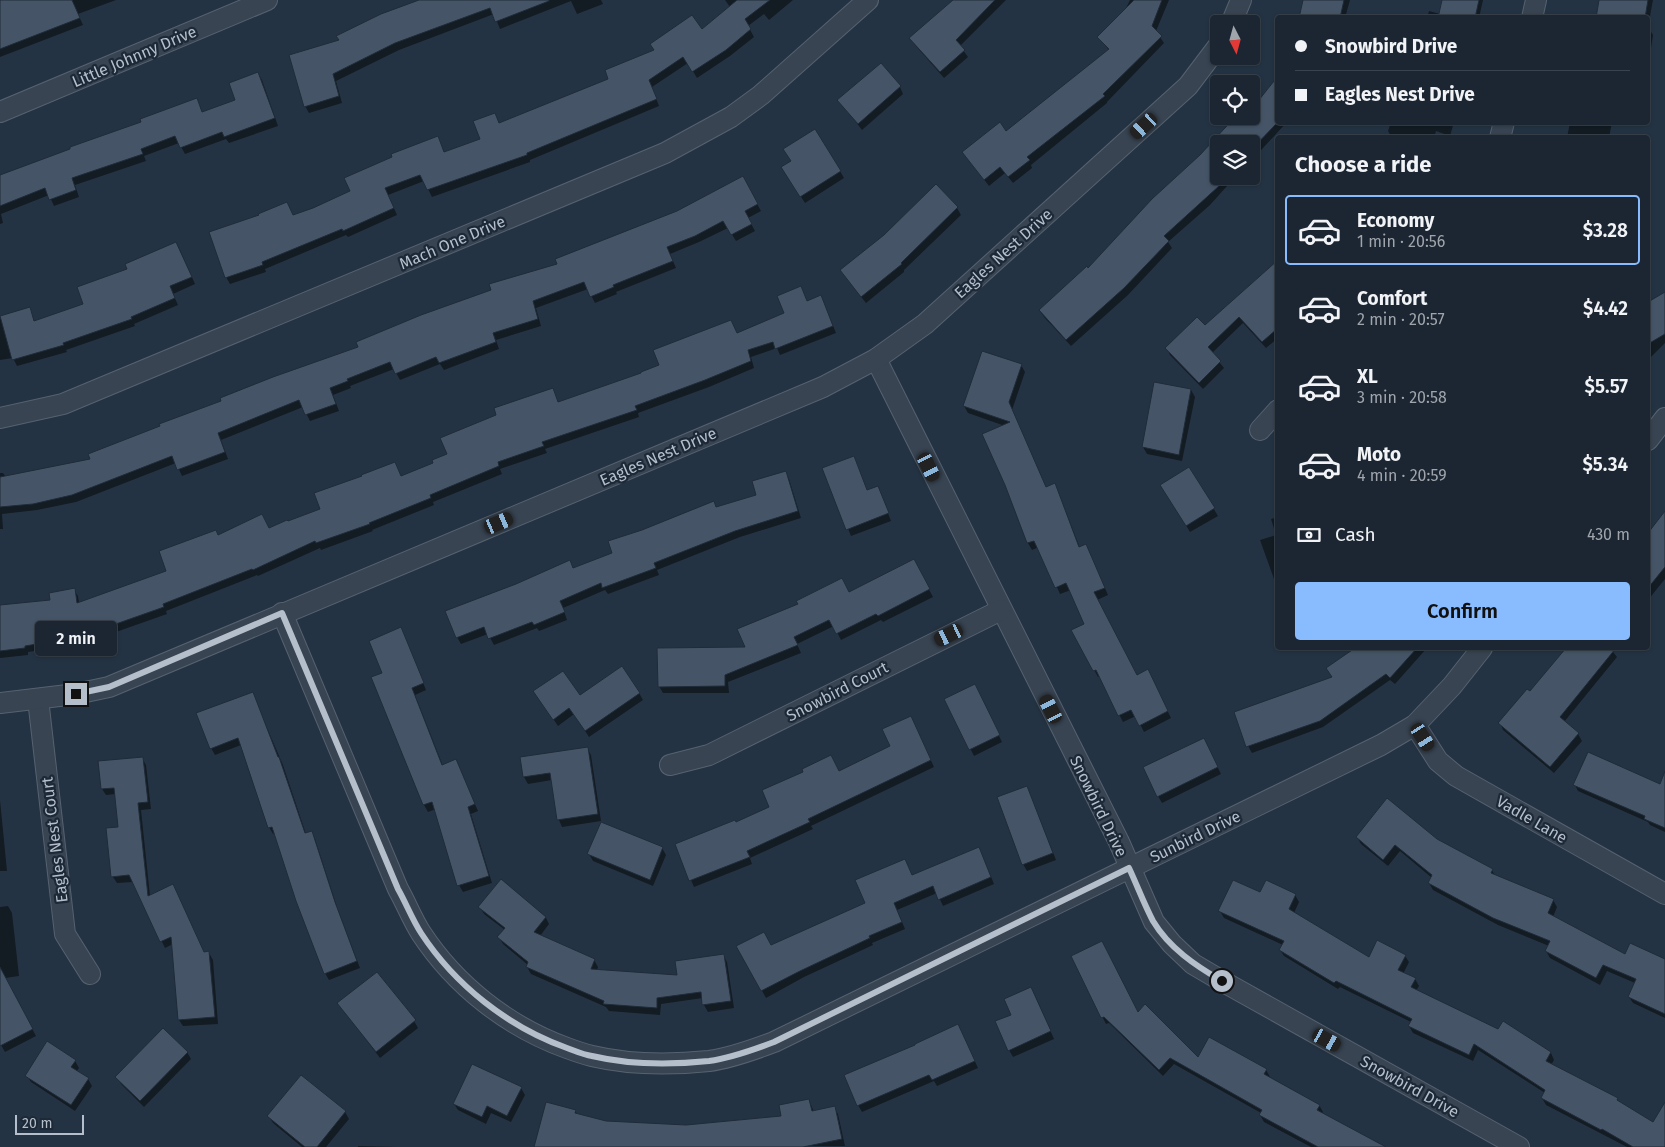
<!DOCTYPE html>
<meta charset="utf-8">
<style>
:root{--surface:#1b2632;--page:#242e3a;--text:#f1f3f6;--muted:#a0a5ac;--line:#39434d;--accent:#88bcff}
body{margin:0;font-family:"Fira Sans",sans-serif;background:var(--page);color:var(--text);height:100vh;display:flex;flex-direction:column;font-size:19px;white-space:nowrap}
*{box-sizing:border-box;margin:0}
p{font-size:16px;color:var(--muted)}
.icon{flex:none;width:28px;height:28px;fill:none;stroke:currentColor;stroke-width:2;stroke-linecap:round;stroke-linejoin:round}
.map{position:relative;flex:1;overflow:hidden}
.details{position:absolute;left:1275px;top:135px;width:375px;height:515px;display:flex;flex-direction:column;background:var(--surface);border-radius:5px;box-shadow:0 1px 4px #0004,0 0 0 1px var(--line)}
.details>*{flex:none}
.guide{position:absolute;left:1275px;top:15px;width:375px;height:110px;border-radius:5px;box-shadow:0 1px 4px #0004,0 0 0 1px var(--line);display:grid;align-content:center;height:110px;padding:0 20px;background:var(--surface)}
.needle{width:32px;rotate:174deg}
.fabs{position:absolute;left:1210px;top:15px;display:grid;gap:10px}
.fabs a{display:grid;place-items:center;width:50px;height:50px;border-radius:5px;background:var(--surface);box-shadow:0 1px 4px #0004,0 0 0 1px var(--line);font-size:25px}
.scale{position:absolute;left:15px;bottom:12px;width:69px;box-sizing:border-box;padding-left:5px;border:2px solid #b5bfcc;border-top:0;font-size:14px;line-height:18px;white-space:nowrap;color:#b5bfcc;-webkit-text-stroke:4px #1d2937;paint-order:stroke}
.end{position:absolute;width:22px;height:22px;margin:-11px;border:6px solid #b5bfcc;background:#111;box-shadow:0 0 0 2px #111}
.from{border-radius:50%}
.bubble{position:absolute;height:35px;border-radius:5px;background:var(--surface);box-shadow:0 1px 4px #0004,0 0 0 1px var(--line);font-size:16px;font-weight:600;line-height:35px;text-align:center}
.car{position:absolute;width:15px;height:30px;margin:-15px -8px;border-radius:6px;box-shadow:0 0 4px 1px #0007;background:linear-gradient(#222 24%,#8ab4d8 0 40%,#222 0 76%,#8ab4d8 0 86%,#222 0)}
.guide b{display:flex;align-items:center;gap:18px;height:48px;font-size:19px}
.guide b+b{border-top:1px solid var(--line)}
.guide i{width:12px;height:12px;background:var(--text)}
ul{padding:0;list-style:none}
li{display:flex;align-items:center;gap:15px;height:70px;margin:0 10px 8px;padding:0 10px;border:2px solid transparent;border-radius:5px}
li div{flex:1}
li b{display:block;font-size:19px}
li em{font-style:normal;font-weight:600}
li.selected{border-color:var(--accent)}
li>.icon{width:45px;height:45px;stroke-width:1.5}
h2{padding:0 20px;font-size:22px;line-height:60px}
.pay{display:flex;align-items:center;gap:12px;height:55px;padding:0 20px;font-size:19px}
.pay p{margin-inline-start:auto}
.action{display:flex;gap:10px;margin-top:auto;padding:10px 20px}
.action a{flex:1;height:58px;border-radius:5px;background:var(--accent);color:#111;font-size:20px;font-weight:600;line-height:58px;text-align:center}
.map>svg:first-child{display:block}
.shadow{fill:#0007}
.building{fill:#455567;stroke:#1f2b39}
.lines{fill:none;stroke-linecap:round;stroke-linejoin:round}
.minor-casing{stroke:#56626f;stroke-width:22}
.minor{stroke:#384452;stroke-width:20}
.route{stroke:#b5bfcc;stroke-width:6}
.labels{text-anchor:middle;stroke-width:4.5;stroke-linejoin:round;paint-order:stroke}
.street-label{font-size:16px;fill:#b5bfcc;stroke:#1d2937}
</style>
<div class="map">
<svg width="1665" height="1147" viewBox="0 0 1665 1147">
<rect width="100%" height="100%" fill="#243343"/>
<g class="shadow">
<polygon points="8,0 116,0 78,14 83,25 0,57 0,3"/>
<polygon points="423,0 601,0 603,4 577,14 571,1 500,29 494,14 399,50 336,81 342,103 309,113 305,106 340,41"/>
<polygon points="725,0 793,0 769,20 764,14 748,26 754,37 730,56 697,78 688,63 652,87 659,106 530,160 530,162 432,197 424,181 388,195 397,215 348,237 346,235 265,269 266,272 230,284 226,277 293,216 351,192 437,137 445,153 481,140 495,115 500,124 610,79 702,31 730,7"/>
<polygon points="954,0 1006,0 960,46 968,57 944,78 915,45 911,38"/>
<polygon points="1130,0 1169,0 1156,31 1164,43 1107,102 1107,103 1031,165 1032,168 1013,183 1005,173 989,186 963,152 1006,132 1109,50 1098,37 1125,10"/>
<polygon points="1305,0 1350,0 1345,18 1300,18"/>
<polygon points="1443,0 1483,0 1479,18 1427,18 1429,11 1440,14"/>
<polygon points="1600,0 1653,0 1648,27 1653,35 1649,61 1648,18 1597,18"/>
<polygon points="258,73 262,80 278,126 229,143 226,139 185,154 179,143 144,156 146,161 75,185 79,197 54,206 49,195 1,214 3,223 0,224 0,182 200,106 202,113 236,101"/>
<polygon points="900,87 903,94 862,130 839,100"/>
<polygon points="1238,116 1278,122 1287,122 1251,161 1251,144 1219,144 1219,176 1236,176 1210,205 1168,242 1172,248 1128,295 1071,346 1044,317 1040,311 1088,269 1201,156"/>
<polygon points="1391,122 1454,122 1450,136 1436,131 1434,138 1392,138 1388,131"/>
<polygon points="1612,122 1609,138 1567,138 1570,122"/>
<polygon points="782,167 840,171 844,178 805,203"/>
<polygon points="743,178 761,211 748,218 755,231 736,241 728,228 699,242 670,254 676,268 616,292 617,294 595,303 588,289 536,308 541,326 496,340 499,349 444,370 440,364 400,380 394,369 350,386 351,388 333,395 339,411 310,421 303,407 221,440 228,459 182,476 176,463 76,502 37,510 2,514 3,529 0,529 0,473 3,473 6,477 92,460 558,264 677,212"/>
<polygon points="936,186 957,208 961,215 904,270 904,272 866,303 841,271 884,236"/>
<polygon points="180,250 195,284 173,294 178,305 134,324 135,326 66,350 67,352 17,366 13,358 0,360 0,317 29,309 35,322 85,305"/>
<polygon points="1278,266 1278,338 1266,348 1243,323 1212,353 1224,368 1203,389 1170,355 1167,348 1205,327"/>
<polygon points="801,288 807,302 821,296 836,333 780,355 777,348 751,357 754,368 709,387 638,413 639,417 545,449 547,453 500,469 502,474 433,502 434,505 372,530 373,531 321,550 320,548 258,576 257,575 166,611 167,614 99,638 100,641 28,652 28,655 0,658 0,606 51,601 74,590 78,596 79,603 168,572 218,536 269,530 435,464 498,415 552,389 558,403 643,374 786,313"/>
<polygon points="1665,293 1665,343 1648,360 1648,303"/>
<polygon points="1021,365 1025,372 1012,410 1046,488 1058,492 1080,548 1089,552 1108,595 1097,600 1137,676 1151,678 1171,718 1144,732 1136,716 1123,722 1100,676 1098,677 1073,631 1085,624 1071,590 1060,594 1039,547 1032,550 1028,543 1006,485 1005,426 968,413 964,406"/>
<polygon points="1191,390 1195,397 1182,461 1147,454 1143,447"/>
<polygon points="1189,468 1218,516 1190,532 1162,485"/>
<polygon points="824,469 867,492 881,495 891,521 851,536"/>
<polygon points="785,472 789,479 801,518 740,537 657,570 659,575 608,594 605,590 563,608 567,620 539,631 537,628 494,645 488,634 461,644 457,637 516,585 570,562 574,569 614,554 716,508 758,496"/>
<polygon points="1665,513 1665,579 1648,600 1648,535"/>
<polygon points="1278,517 1278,586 1277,586 1274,579 1260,540 1276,535 1271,519"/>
<polygon points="917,567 933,597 883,622 881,620 841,640 834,626 797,644 801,653 728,682 729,693 663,693 659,686 747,648 849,594"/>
<polygon points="404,636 426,690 415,695 443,766 456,761 478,811 471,814 492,883 463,892 459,885 436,809 428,812 424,805 373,678 383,673"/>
<polygon points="1366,648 1427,648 1395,684 1390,680 1323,727 1252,753 1248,746 1334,678"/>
<polygon points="1567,648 1610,648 1617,657 1564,722 1578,734 1582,741 1554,773 1503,730 1500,723 1530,693"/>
<polygon points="252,693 283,765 306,834 311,832 315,839 338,910 360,968 329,980 325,973 275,833 273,834 269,827 241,745 215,755 211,748"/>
<polygon points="639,693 643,700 589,737 574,714 558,726 539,698"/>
<polygon points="978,693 1002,742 974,756 946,700"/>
<polygon points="914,724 934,767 811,826 813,829 750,858 752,864 694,887 676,845 736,824 771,808 891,746"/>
<polygon points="1207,746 1221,774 1162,803 1158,796"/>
<polygon points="587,748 591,755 601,821 562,827 559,820 552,780 528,784 524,777"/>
<polygon points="142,758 146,765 151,809 141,810 150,896 204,953 209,953 213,960 218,1024 183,1026 179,1020 173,944 165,948 133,882 117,883 113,877 120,828 116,794 106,795 102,789"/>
<polygon points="1665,781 1665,832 1650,825 1648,822 1578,791 1575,785 1660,786"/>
<polygon points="1027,787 1056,860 1027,871 1023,864"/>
<polygon points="0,800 7,871 0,871"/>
<polygon points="1357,837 1436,840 1492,870 1495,876 1553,900 1557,907 1553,917 1626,956 1665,961 1665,1018 1633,1003 1629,997 1635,983 1607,971 1600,985 1550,958 1546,951 1549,946 1498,925 1433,890 1429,883 1432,878 1400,851 1388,866 1361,844"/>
<polygon points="662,848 666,855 653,886 593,861 589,854"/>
<polygon points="982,855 994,884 943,906 937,893 897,910 905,929 872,943 873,945 804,977 766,998 738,947 771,947 866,903 912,876"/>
<polygon points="1261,894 1295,895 1299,902 1294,913 1369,959 1405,956 1409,962 1403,974 1415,979 1419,986 1416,991 1498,1031 1503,1023 1551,1053 1554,1060 1551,1065 1617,1099 1619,1104 1654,1124 1665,1112 1665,1147 1627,1147 1546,1105 1542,1098 1545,1093 1478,1050 1473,1061 1413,1033 1409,1026 1411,1022 1340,987 1338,989 1284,956 1280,950 1283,945 1224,918 1220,911"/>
<polygon points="8,906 12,913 19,976 5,978 36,1036 5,1052 0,1043 0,907"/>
<polygon points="480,907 546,918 549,924 540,936 594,960 598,967 597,970 679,976 723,955 727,962 734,1008 708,1012 704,1005 703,998 661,1004 660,1015 609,1011 606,1007 531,974 527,967 528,965 503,944 499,937 505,930 484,914"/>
<polygon points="1072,957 1138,1013 1198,1059 1266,1070 1270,1077 1319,1105 1323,1112 1322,1114 1379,1147 1311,1147 1264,1122 1260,1115 1261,1113 1174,1064 1163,1076 1109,1023 1106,1024"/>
<polygon points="1035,995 1054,1039 1013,1057 1009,1050 1012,1015"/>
<polygon points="339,1004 414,1021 418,1028 380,1058"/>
<polygon points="958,1025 978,1068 937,1086 934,1081 862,1112 858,1105 917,1045"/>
<polygon points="187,1052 191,1059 144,1107 121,1084 117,1077"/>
<polygon points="75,1061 79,1068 76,1072 88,1079 92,1086 75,1111 31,1082 27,1076"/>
<polygon points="301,1076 345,1112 349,1119 326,1147 302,1147 273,1123 269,1116"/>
<polygon points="521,1088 525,1095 511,1122 491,1113 486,1124 458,1110 454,1104"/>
<polygon points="809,1100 814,1112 834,1107 838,1114 845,1146 535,1147 575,1111 578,1115 606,1123 686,1127 783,1117"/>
<polygon points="358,1146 399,1147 358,1147"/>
</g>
<g class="building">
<polygon points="0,0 72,0 80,18 0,49"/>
<polygon points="419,0 549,0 549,1 495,22 490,8 395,43 333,74 339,96 304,107 289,55 339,40 336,36 381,14"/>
<polygon points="737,0 770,0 745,19 751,29 726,50 692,72 683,57 649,80 657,99 527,153 527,155 427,190 420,175 385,188 394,208 343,231 342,229 262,262 263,265 225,278 209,232 259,215 258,214 287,202 293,215 313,208 350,191 344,178 392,157 391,154 438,136 444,152 480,139 473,121 495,113 499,123 608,79 605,70 654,50 650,44 692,15 702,29"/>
<polygon points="953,0 995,0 956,40 965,50 940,72 909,38"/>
<polygon points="1134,0 1162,0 1152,26 1162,36 1103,94 1105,96 1027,157 1030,160 1008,177 1000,167 984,180 962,152 1000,122 1006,131 1109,49 1097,37"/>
<polygon points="1303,0 1344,0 1340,18 1299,18"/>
<polygon points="1442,0 1479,0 1475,18 1438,18"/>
<polygon points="1599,0 1648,0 1645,18 1596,18"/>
<polygon points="881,63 901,86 858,124 837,100"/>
<polygon points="258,72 275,118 224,137 222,132 180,148 175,136 141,149 143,154 72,178 76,190 49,200 45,188 0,206 0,175 70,149 70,147 141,122 140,119 197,98 202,112 235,100 229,83"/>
<polygon points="1278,76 1278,122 1251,150 1251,144 1219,144 1219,176 1226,176 1219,184 1219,186 1164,236 1169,241 1124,288 1066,340 1039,310 1087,266 1088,268 1152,199 1200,155 1236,116 1251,116 1251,110"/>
<polygon points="815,129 841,171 800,197 781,167 791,161 783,149"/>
<polygon points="743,176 758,204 745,211 752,224 731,235 723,221 695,236 667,247 673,261 613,285 614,287 590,297 584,282 533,301 538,319 493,333 496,342 439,363 436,357 395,374 390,362 347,379 348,381 330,388 336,404 305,415 299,400 218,433 225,452 177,470 172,456 72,495 33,504 0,507 0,477 90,459 88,454 160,426 159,424 221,401 220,398 273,377 358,347 356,342 421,315 491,290 489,284 557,264 555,259 677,211"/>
<polygon points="936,184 958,207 901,263 902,264 861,297 840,270 884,235"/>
<polygon points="176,242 192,277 170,286 175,298 131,317 132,319 63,343 64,345 12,360 0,316 30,307 34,321 83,304 77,287 127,269 125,264"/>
<polygon points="1278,260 1278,328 1262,342 1239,317 1208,347 1221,361 1199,383 1165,348 1197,317 1205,325"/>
<polygon points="801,286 807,301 821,295 833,326 775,349 773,342 748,350 751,361 705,380 635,406 637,410 542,442 544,446 498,462 499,466 430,495 431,498 369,523 370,524 316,543 315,541 253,570 252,569 163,604 164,607 96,631 97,634 25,646 25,648 0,651 0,605 50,600 49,593 75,588 77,603 166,571 159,551 216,530 218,535 262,514 269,528 287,520 288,521 320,509 314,493 362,476 361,475 395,462 401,476 433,463 432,460 447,454 440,438 496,415 494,408 553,388 558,402 641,373 641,372 659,365 653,350 731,320 737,333 784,313 777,296"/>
<polygon points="1665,292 1665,334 1648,344 1648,302"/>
<polygon points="982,351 1022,364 1009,402 1046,487 1055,483 1079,547 1086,544 1105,588 1094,592 1137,675 1148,669 1168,711 1139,726 1131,710 1118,716 1096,670 1093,671 1071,630 1084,624 1066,583 1055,588 1034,541 1027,543 1005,485 982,434 1010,422 963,406"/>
<polygon points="1154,382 1191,389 1179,455 1142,447"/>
<polygon points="854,456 867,490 878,486 889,513 846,530 822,468"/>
<polygon points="1189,467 1215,508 1186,526 1160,485"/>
<polygon points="786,471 798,511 735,531 654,563 656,568 602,588 601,583 560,601 565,612 534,625 532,622 488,639 484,627 456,638 445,611 516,584 570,560 573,568 612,553 608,541 642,530 714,501 716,507 756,495 752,481"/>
<polygon points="1665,511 1665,567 1648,588 1648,533"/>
<polygon points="914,559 930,589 878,616 876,614 836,634 829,620 794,637 798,645 725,675 725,686 658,687 657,648 745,647 737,629 798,604 796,601 842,578 849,592"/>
<polygon points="401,627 424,683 412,688 442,765 456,759 475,804 468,807 489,876 457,886 432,802 423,805 371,677 382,673 369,641"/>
<polygon points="1355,648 1417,648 1390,678 1386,674 1320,721 1246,747 1234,712 1332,677 1326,668"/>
<polygon points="1566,648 1616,648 1560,717 1579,733 1550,767 1498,723 1527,689 1530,691"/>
<polygon points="622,666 640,693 585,731 569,708 553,720 533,691 563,671 580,695"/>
<polygon points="975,684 1000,735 969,750 944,699"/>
<polygon points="253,692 278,757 279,757 305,833 312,831 335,902 357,961 324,974 296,901 272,827 268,828 238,738 210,749 196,713"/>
<polygon points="911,716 931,760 808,819 810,822 747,851 750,857 689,881 675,844 735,820 736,822 769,807 762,790 803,772 802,769 831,755 839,771 890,746 882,729"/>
<polygon points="1204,738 1218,767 1157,797 1143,767"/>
<polygon points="588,747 598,814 557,820 550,773 523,777 520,757"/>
<polygon points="1588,752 1660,784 1665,771 1665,828 1644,819 1645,816 1573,785"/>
<polygon points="143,757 148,802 138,803 148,896 173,884 204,952 209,951 215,1017 178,1020 171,937 160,942 129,875 111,877 106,828 118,827 114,788 101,789 98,761"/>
<polygon points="1027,786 1053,853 1022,865 997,797"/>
<polygon points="1387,798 1437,839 1493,869 1491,873 1554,899 1548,913 1625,954 1630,943 1665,959 1665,1014 1628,997 1636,979 1603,965 1596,978 1545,951 1550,941 1493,918 1428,883 1432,875 1395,845 1383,860 1356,837"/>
<polygon points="601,822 663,847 650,880 587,854"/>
<polygon points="979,847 991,877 938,900 933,886 894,903 902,922 869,936 870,938 800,971 761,991 736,946 764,932 771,945 865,903 855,880 905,859 912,875"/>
<polygon points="501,879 546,917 534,932 595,959 591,969 677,975 675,961 724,954 731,1001 702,1005 701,992 657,998 657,1008 603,1004 604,1001 526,967 528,962 497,937 505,928 478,907"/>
<polygon points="1233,880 1260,892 1266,880 1296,894 1289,909 1369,957 1377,940 1406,955 1398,970 1416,978 1411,987 1498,1029 1503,1021 1551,1052 1546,1061 1618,1098 1617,1100 1653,1122 1665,1102 1665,1147 1633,1147 1602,1129 1601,1130 1541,1098 1545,1090 1474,1044 1469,1055 1408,1026 1412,1019 1336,981 1334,983 1279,950 1284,941 1218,911"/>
<polygon points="1102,941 1138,1012 1145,1004 1198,1057 1209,1037 1267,1069 1264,1074 1320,1105 1317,1110 1386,1147 1318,1147 1259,1115 1262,1110 1170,1058 1159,1070 1104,1017 1101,1018 1071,956"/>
<polygon points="0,967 33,1029 0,1046"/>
<polygon points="377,972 416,1020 376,1052 337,1003"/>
<polygon points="1031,987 1051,1031 1008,1051 995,1021 1011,1015 1004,999"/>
<polygon points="958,1024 975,1061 932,1080 929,1075 857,1106 844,1075 915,1045 915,1044"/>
<polygon points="163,1028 188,1052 140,1101 115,1077"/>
<polygon points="47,1041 76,1060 71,1067 89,1078 71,1105 25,1076"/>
<polygon points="472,1064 522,1087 507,1116 487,1106 482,1117 453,1104"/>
<polygon points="301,1075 346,1111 317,1147 305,1147 267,1116"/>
<polygon points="809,1099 812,1111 835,1106 842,1139 803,1147 534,1147 546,1102 576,1110 575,1113 606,1121 686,1125 781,1116 779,1105"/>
</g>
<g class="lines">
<defs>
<g id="minor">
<polyline points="1532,18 1536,0"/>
<polyline points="1231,24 1241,0"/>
<polyline points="0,112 267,0"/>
<polyline points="1500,138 1504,122"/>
<polyline points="876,359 1119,842 1154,922 1172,944 1193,964 1222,981 1519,1147"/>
<polyline points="0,418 63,404 665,153 731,117 761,95 868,0"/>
<polyline points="1260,430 1278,410"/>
<polyline points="1648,440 1665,418"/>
<path d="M282 613 398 889C406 903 412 919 421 933 455 985 508 1027 567 1048 575 1051 584 1054 592 1056 630 1065 670 1065 709 1061 731 1058 753 1050 774 1042L1381 745 1415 725 1452 686 1482 648"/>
<polyline points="38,699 65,934 90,974"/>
<polyline points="0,703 76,694 109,687 823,387 876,359 925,324 1188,86 1219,45"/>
<polyline points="1415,725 1438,761 1456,776 1665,894"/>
<polyline points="670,765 709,755 1001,610"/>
</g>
</defs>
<use href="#minor" class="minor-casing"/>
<use href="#minor" class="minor"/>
</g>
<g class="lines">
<path class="route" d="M76 694 109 687 282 613 398 889C406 903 412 919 421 933 455 985 508 1027 567 1048 575 1051 584 1055 592 1056 630 1065 670 1065 709 1061 731 1058 753 1050 774 1042L1129 868C1137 885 1144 904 1153 921 1169 948 1196 966 1222 981"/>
</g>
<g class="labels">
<g class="street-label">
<text transform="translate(134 56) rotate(-23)" y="6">Little Johnny Drive</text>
<text transform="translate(452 242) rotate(-23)" y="6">Mach One Drive</text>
<text transform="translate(1003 253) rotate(-42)" y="6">Eagles Nest Drive</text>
<text transform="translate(658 456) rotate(-23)" y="6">Eagles Nest Drive</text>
<text transform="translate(837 691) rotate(-27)" y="6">Snowbird Court</text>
<text transform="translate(1099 806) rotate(64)" y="6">Snowbird Drive</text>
<text transform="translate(1532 819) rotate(30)" y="6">Vadle Lane</text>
<text transform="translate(1195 836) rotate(-26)" y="6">Sunbird Drive</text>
<text transform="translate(54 840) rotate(-97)" y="6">Eagles Nest Court</text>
<text transform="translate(1410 1086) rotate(29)" y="6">Snowbird Drive</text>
</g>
</g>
</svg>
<div class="fabs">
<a><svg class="needle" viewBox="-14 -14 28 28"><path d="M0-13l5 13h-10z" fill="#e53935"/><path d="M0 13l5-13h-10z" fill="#a0a5ac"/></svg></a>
<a><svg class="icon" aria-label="locate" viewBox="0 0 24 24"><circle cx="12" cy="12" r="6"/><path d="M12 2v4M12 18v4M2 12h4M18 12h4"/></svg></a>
<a><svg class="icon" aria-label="layers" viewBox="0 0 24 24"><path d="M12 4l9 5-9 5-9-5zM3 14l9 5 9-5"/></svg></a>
</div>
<div class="scale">20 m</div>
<i class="end from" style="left:1222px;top:981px"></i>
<i class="end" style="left:76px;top:694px"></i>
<div class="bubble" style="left:35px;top:621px;width:82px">2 min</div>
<i class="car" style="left:1144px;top:126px;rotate:228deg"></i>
<i class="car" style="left:929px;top:467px;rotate:154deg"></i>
<i class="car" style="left:499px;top:523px;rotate:67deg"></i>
<i class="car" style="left:949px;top:635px;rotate:244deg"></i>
<i class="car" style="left:1051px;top:709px;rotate:333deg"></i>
<i class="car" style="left:1423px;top:737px;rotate:148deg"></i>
<i class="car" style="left:1327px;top:1040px;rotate:119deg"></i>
<div class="guide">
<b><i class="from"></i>Snowbird Drive</b>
<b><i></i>Eagles Nest Drive</b>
</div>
<section class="details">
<h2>Choose a ride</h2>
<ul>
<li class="selected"><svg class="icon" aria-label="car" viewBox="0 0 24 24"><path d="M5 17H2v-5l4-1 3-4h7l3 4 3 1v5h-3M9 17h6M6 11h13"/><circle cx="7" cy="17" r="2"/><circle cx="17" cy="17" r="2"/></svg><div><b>Economy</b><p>1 min · 20:56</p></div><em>$3.28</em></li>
<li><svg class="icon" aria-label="car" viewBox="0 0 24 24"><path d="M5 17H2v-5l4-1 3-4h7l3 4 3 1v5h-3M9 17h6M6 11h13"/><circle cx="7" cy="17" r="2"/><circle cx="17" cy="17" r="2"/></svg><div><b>Comfort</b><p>2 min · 20:57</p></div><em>$4.42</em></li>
<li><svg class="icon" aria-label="car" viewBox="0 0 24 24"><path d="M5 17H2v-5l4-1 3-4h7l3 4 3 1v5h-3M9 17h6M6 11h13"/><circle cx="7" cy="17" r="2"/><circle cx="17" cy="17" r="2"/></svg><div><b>XL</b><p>3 min · 20:58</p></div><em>$5.57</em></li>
<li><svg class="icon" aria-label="car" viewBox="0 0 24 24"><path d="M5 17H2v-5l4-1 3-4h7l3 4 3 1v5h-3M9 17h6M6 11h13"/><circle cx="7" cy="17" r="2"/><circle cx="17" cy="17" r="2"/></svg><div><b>Moto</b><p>4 min · 20:59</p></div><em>$5.34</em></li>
</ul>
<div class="pay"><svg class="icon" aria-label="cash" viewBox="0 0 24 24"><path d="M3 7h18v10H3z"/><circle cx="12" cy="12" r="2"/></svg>Cash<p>430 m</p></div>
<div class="action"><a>Confirm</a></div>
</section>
</div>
